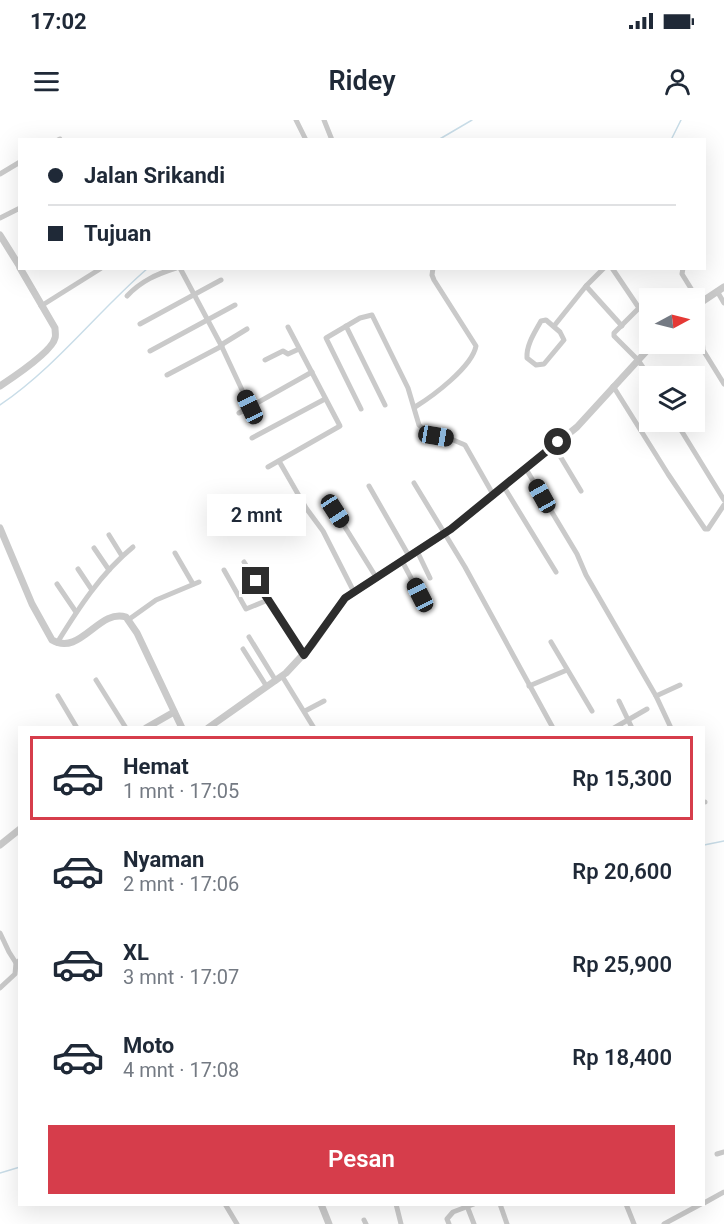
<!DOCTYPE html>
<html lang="id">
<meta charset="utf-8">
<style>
:root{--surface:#fff;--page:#f2f2f3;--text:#1f2937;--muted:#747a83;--line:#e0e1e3;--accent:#d63d4b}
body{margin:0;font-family:Roboto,sans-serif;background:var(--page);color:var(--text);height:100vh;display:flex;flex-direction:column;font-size:22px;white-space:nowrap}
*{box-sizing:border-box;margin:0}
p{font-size:20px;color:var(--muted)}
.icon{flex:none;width:33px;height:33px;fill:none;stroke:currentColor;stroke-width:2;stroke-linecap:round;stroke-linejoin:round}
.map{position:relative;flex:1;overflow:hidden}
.panel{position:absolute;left:18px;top:606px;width:687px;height:480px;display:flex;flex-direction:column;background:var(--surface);border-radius:0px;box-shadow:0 6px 24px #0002}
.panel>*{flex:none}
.guide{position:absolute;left:18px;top:18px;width:688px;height:132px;border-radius:0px;box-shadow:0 6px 24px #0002;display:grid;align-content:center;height:132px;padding:0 30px;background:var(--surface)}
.needle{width:39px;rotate:83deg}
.controls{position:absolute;left:639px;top:168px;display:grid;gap:12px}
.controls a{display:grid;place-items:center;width:66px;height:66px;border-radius:0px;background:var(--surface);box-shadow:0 6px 24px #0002;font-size:30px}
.end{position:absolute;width:27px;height:27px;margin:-14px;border:8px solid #2d2d2d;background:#fff;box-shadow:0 0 0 3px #fff}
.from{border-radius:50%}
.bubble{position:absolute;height:42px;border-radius:0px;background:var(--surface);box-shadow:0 6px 24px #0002;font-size:20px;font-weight:600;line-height:42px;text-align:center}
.car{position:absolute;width:18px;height:36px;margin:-18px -9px;border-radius:8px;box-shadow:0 0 4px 2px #0007;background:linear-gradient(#222 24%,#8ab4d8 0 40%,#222 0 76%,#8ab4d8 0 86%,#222 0)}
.guide b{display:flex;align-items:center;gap:21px;height:57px;font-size:22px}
.guide b+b{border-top:2px solid var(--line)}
.guide i{width:15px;height:15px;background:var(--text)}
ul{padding:10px 0 0;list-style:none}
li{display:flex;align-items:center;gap:18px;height:84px;margin:0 12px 9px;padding:0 18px;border:3px solid transparent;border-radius:0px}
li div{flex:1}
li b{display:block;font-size:22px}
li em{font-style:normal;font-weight:600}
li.selected{border-color:var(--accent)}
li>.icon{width:54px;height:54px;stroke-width:1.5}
.primary-button{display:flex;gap:12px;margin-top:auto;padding:12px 30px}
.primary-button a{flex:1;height:69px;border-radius:0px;background:var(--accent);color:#fff;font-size:24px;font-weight:600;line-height:69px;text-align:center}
.status{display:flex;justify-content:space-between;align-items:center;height:42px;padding:0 30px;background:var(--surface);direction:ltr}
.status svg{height:16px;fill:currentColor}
header{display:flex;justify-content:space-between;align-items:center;height:78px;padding:0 30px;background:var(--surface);font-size:27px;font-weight:600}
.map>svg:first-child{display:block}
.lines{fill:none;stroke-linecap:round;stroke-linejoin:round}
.stream{stroke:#c9dde8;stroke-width:1.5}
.minor{stroke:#cacaca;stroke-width:5}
.tertiary{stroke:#cacaca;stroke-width:7}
.route{stroke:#2d2d2d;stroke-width:8}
</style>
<div class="status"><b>17:02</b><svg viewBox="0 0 49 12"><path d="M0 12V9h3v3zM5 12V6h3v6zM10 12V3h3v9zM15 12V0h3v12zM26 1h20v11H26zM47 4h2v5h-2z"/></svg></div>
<header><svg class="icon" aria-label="menu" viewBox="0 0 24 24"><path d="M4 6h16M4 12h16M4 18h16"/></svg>Ridey<svg class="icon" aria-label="person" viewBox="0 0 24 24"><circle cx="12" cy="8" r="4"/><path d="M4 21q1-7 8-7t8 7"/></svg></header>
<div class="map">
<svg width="724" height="1104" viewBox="0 0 724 1104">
<rect width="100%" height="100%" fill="#fff"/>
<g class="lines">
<g class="stream">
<polyline points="438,20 472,0"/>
<polyline points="671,20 681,0"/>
<path d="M0 285C56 247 97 192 148 148"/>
<polyline points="704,725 724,721"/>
<polyline points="0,1053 20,1047"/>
</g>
<g class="minor">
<polyline points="296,0 306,20"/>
<polyline points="324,0 332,20"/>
<polyline points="58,20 60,19"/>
<polyline points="0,54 20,42"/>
<polyline points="0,98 20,88"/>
<polyline points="180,148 221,225 250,287"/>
<polyline points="612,148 639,188 614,213 614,216 638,240 650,258"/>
<polyline points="683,148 682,154 700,183"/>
<polyline points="586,166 622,206"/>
<polyline points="717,171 724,183"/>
<path d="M127 176C141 161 157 154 176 148"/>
<polyline points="41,186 100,149"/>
<path d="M546 200 560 212 564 220 544 244 536 245 527 238C526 225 535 212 541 201Z"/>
<polyline points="694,203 702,218 703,230 724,264"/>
<polyline points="140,204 221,160"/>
<polyline points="346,206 385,285"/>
<polyline points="554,206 586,166 604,148"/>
<polyline points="221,225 247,209"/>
<polyline points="150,231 235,185"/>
<polyline points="265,240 283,231 288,234 299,229"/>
<polyline points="167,255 222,226"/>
<polyline points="613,266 668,354 705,409 708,409 724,385"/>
<path d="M415 287C433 276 472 247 476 226L434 160 432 155 433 148"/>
<polyline points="361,289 326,218 360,198 372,195 408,268 419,305 428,313 451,319 465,325 494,376"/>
<polyline points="239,293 312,252"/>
<polyline points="676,302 724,380"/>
<polyline points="252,318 325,279"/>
<polyline points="554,326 581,371"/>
<polyline points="279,341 306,388 323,411 354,472"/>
<polyline points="268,347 340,306 288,207"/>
<polyline points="526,349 577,434 586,455 656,576 671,608"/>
<polyline points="414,363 465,447 553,608"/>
<polyline points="369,366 409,436"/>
<polyline points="504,367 556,452"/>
<polyline points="335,391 376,457"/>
<polyline points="109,415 122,436"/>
<polyline points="94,428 109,450"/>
<polyline points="417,431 430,458"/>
<polyline points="175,433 193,464"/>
<polyline points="402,441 420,475"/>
<polyline points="244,442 304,535"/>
<polyline points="78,449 92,470"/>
<polyline points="224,450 246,489 268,480"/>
<polyline points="57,464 76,492"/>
<polyline points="128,500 156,480 199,462"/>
<polyline points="249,517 276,561"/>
<polyline points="551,522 592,591"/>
<path d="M57 523C78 489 101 453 133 427"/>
<polyline points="243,529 267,567"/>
<polyline points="282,556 314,608"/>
<polyline points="96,560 126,608"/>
<polyline points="529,566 567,550"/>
<polyline points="58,576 77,608"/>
<polyline points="656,576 680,565"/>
<polyline points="619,581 632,608"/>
<polyline points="305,591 324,581"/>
<polyline points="614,608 647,589"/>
<polyline points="704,682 705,682"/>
<polyline points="0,813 9,832 16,843"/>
<polyline points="0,868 15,854 16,843 20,840"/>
<polyline points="717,1034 724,1032"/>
<polyline points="704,1083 724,1072"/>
<polyline points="225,1084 237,1104"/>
<polyline points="396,1084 401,1104"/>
<polyline points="500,1084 507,1104"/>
<polyline points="626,1084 634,1104"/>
<polyline points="467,1086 474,1104"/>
<polyline points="364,1100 366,1104"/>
<polyline points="449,1104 447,1099 453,1092 474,1084"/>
<polyline points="664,1104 701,1084"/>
</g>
<g class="tertiary">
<polyline points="0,115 20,147"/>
<polyline points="694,187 724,167"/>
<path d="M0 266C12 258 52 232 55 218 56 216 55 211 55 208L20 148"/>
<path d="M0 408 32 484 52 520C80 537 99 488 126 497L137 513 182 608"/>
<polyline points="146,608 174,592"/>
<polyline points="208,608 286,553 313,524 345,478 451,409 577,307 653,224"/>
<polyline points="0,725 20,709"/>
<polyline points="321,1084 329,1104"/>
</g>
</g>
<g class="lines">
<polyline class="route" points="256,461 304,535 345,478 451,409 558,322"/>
</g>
</svg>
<div class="controls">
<a><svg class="needle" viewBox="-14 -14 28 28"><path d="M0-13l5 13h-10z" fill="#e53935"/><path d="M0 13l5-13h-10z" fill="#747a83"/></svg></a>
<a><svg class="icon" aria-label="layers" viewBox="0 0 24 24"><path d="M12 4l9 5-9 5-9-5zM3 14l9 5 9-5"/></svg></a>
</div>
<i class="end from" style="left:558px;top:322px"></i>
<i class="end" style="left:256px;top:461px"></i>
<div class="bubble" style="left:207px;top:374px;width:99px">2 mnt</div>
<i class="car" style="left:250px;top:287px;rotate:335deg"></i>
<i class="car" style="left:436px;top:316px;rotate:100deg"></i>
<i class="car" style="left:542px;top:376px;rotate:331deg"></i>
<i class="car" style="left:335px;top:391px;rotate:147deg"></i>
<i class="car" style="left:420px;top:475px;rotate:333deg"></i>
<div class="guide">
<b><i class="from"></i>Jalan Srikandi</b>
<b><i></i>Tujuan</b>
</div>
<section class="panel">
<ul>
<li class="selected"><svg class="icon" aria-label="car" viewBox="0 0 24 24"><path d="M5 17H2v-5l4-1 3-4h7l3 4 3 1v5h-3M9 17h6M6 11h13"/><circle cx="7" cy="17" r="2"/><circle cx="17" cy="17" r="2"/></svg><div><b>Hemat</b><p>1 mnt · 17:05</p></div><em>Rp 15,300</em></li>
<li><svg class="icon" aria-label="car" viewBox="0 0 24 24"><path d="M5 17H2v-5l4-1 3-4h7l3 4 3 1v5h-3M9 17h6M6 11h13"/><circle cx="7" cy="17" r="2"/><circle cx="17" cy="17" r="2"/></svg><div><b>Nyaman</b><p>2 mnt · 17:06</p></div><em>Rp 20,600</em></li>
<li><svg class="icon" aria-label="car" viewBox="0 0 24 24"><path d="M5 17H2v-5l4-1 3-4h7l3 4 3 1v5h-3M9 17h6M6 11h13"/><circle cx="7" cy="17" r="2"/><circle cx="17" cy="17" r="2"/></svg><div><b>XL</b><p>3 mnt · 17:07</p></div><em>Rp 25,900</em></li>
<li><svg class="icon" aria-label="car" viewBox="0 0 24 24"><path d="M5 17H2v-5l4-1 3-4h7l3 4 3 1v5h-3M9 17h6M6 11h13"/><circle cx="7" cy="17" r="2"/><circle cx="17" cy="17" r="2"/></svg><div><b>Moto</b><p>4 mnt · 17:08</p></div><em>Rp 18,400</em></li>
</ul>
<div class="primary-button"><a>Pesan</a></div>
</section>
</div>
